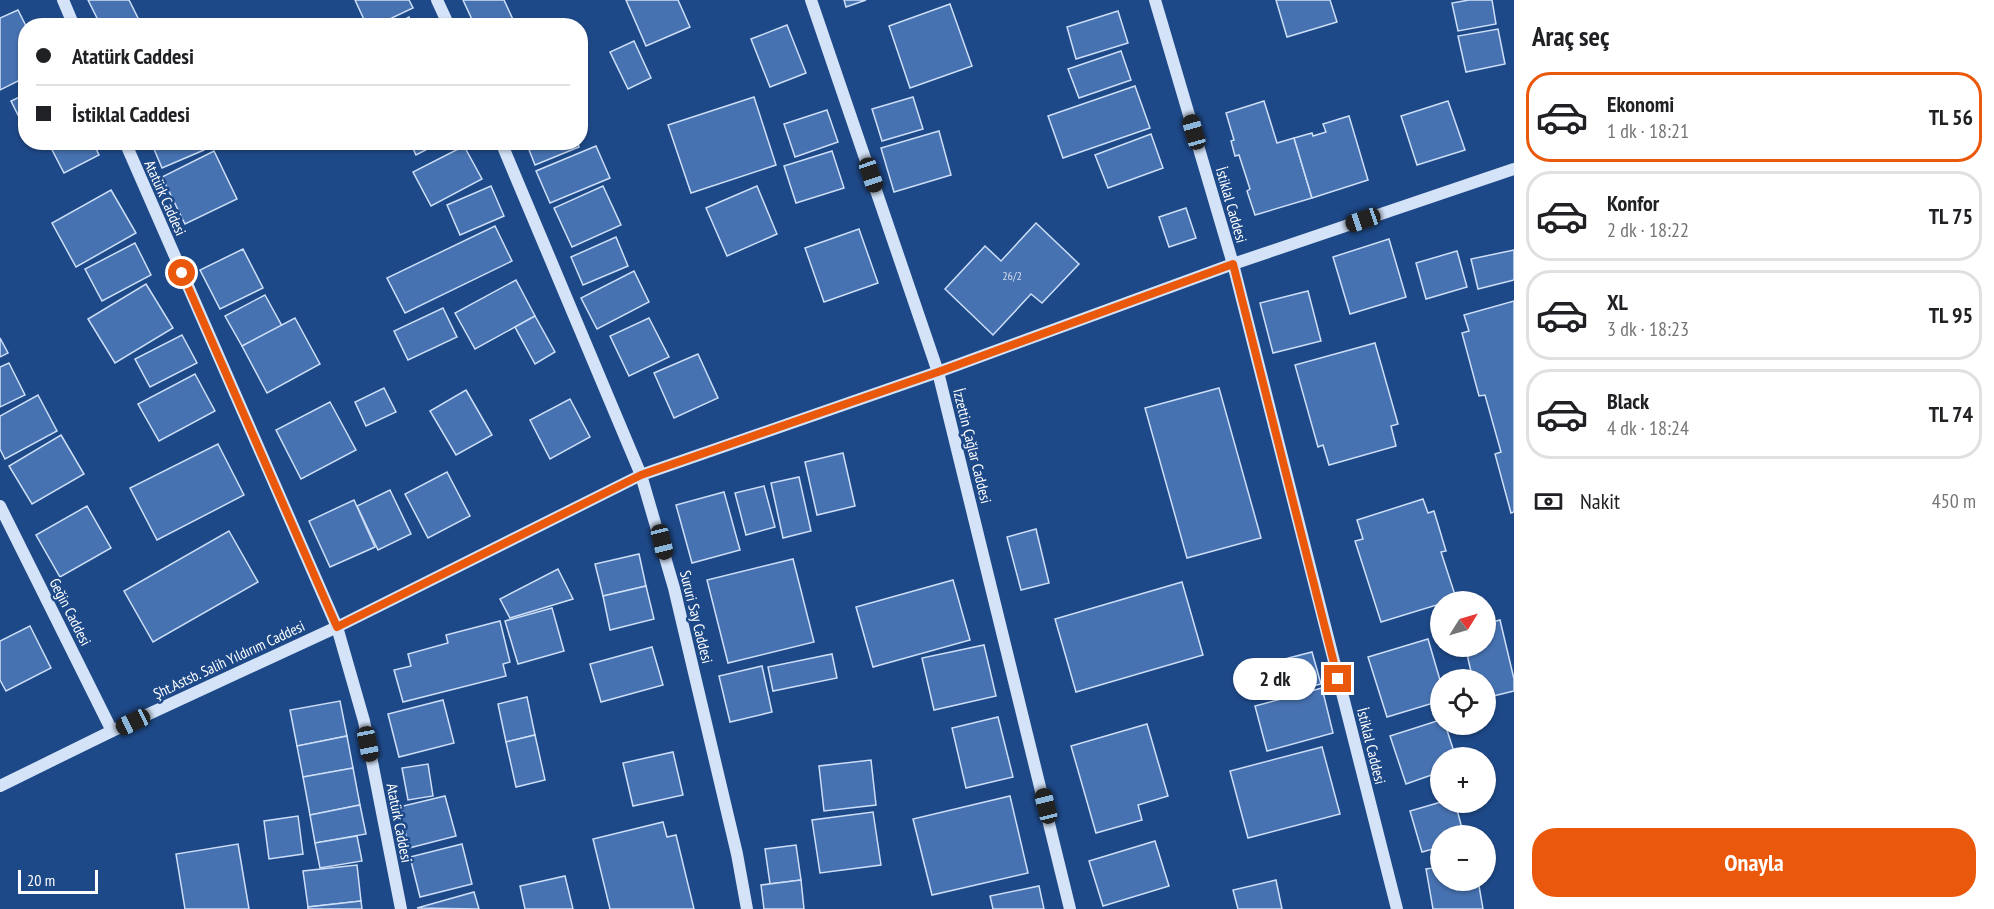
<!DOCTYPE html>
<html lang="tr">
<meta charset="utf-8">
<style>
:root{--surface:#fff;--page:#f2f2f2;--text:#202124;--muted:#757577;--line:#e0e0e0;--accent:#ea580c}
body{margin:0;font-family:"PT Sans Narrow",sans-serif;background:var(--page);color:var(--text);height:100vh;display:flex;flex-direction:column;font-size:22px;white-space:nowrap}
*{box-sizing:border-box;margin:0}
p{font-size:20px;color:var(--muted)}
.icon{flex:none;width:33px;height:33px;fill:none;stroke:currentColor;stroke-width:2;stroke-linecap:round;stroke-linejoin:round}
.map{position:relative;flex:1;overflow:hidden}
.panel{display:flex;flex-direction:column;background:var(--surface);width:480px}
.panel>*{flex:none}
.banner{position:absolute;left:18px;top:18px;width:570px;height:132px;border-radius:24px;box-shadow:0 2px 4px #0004;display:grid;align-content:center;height:132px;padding:0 18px;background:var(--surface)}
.needle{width:39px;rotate:53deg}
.controls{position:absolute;left:1430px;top:591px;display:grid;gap:12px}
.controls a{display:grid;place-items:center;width:66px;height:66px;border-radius:50%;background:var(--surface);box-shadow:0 2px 4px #0004;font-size:30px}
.scale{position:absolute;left:18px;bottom:15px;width:80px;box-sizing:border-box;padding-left:6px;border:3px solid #fff;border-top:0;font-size:16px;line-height:21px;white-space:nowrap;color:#fff;-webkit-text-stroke:4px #1e4988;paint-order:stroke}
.end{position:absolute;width:27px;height:27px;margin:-14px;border:8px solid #ea580c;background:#fff;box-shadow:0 0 0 3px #fff}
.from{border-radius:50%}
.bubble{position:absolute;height:42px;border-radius:21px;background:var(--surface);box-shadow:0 2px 4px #0004;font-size:20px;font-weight:600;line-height:42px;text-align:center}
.car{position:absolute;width:18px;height:36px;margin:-18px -9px;border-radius:8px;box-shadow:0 0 4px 2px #0007;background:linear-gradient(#222 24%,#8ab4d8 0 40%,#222 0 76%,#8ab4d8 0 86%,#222 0)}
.banner b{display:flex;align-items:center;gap:21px;height:57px;font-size:22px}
.banner b+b{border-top:2px solid var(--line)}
.banner i{width:15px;height:15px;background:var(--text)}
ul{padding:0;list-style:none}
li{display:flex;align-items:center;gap:18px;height:90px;margin:0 12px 9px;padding:0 6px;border:3px solid var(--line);border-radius:24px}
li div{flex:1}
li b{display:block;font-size:22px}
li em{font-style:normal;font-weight:600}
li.current{border-color:var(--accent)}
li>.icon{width:54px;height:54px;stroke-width:1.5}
h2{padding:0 18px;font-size:27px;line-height:72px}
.pay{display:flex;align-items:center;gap:15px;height:66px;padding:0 18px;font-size:22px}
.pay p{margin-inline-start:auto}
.primary-button{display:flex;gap:12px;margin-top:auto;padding:12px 18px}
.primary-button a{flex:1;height:69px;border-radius:24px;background:var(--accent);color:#fff;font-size:24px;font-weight:600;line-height:69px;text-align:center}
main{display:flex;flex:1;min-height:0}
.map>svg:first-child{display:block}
.building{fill:#4772b1;stroke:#cddff8;stroke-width:1.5}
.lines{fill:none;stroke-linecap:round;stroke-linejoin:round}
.secondary{stroke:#d4e3f8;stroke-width:12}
.route{stroke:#ea580c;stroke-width:8}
.labels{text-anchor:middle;stroke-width:5;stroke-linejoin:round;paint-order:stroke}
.number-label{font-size:12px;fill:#d1dcec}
.street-label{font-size:15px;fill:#fff;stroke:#1e4988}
</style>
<main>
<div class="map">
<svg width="1514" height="909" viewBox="0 0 1514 909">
<rect width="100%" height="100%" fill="#1e4988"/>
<g class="building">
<polygon points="88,0 129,0 142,26 101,26"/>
<polygon points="355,0 409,0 413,8 375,26 367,26"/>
<polygon points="463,0 504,0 516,26 475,26"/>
<polygon points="626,0 678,0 690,27 646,46"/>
<polygon points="844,0 866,0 846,7"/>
<polygon points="1276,0 1330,0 1337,22 1287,37"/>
<polygon points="1469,0 1492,0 1496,24 1458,31 1452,3"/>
<polygon points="950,4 972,66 910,88 889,26"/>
<polygon points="18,10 26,26 26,77 0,90 0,18"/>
<polygon points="1118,11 1128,43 1076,59 1067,27"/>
<polygon points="409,17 413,26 392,26"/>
<polygon points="787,25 806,73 770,87 751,39"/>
<polygon points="1498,29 1505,64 1466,72 1458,36"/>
<polygon points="634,41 651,78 628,89 610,52"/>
<polygon points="1121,51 1131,80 1079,98 1068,69"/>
<polygon points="1135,86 1150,128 1063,158 1048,116"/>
<polygon points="26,94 26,131 11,101"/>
<polygon points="754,97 776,165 691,193 668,125"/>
<polygon points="913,97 923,129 882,141 872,109"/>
<polygon points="1264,101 1277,143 1294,138 1312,198 1255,215 1247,191 1250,189 1239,155 1235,156 1231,141 1234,140 1226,113"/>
<polygon points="1448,101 1465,150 1417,165 1401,116"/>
<polygon points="827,110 838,142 795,157 784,124"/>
<polygon points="1349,116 1368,180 1312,198 1294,138 1312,133 1313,136 1326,132 1323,124"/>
<polygon points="939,131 951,175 894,192 881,148"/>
<polygon points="1151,134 1163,168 1108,188 1095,155"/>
<polygon points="48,142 93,142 99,155 64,173"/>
<polygon points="151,142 201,142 204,150 162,168"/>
<polygon points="410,142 441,142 416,155"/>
<polygon points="526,142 578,142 579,147 535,165"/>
<polygon points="464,146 482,179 431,206 413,172"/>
<polygon points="596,146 610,178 550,203 536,171"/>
<polygon points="214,151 237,199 185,224 162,177"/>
<polygon points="832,151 844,188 796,203 784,166"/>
<polygon points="491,186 504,216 460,235 447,205"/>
<polygon points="603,186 621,225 572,247 554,208"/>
<polygon points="757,186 777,234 727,256 706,208"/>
<polygon points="111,190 136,233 76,267 52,223"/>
<polygon points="1186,208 1196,238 1169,247 1159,217"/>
<polygon points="1036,223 1079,264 1042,303 1031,294 993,335 945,289 985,246 1001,261"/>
<polygon points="495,226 512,261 405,313 387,278"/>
<polygon points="859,229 878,283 824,302 805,248"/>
<polygon points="616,237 628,266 583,285 571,257"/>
<polygon points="1389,239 1406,297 1350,314 1333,257"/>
<polygon points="135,243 151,275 102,301 85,269"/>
<polygon points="243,249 263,288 220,309 200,270"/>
<polygon points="1514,250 1514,280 1478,289 1471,259"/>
<polygon points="1457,251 1467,287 1426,299 1416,263"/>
<polygon points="634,271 649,302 597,329 581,298"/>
<polygon points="516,280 535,316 475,349 455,313"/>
<polygon points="146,284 173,328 115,363 88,319"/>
<polygon points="1308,291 1321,341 1273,353 1260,303"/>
<polygon points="265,295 282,326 242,346 225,316"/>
<polygon points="1514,301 1514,512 1511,513 1495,454 1501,452 1485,395 1479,396 1462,333 1469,331 1464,315"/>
<polygon points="443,308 457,337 408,360 394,331"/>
<polygon points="535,316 555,352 535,364 515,327"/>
<polygon points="295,318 320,364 267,393 242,346"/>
<polygon points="649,318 669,357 629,376 610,336"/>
<polygon points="182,335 197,363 150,387 135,359"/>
<polygon points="0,338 8,353 0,357"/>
<polygon points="1375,343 1398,424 1391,426 1396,446 1329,465 1323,445 1318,447 1295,365"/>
<polygon points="698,354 718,398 674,418 654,373"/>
<polygon points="9,363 25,395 0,407 0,367"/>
<polygon points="195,374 215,411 159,441 138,404"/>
<polygon points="384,388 396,412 366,426 355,402"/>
<polygon points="1219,388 1261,538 1187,558 1145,408"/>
<polygon points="466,390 492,435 456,455 430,411"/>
<polygon points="38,395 57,431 5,459 0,449 0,416"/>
<polygon points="570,399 590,437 550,459 530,420"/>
<polygon points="330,402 356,450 301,479 276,430"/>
<polygon points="61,435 84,474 32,504 9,466"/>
<polygon points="218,444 244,495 157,540 130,488"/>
<polygon points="843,453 855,506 817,515 805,462"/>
<polygon points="447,472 470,516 428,538 405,494"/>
<polygon points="799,477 811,531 783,538 771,483"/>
<polygon points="764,486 775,527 746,535 735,493"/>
<polygon points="390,490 411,534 378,550 357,506"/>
<polygon points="724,492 740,550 692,563 676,505"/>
<polygon points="1423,499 1428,513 1434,511 1446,551 1441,552 1456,598 1440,602 1440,604 1381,622 1355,541 1363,539 1357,520"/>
<polygon points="354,500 375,547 330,567 309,521"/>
<polygon points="87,506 111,548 60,577 36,535"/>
<polygon points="1036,529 1049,583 1021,590 1007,537"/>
<polygon points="229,531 258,582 153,642 124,591"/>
<polygon points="639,554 646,586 603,596 595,564"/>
<polygon points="793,559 814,642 728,663 707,580"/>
<polygon points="558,569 573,599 510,618 500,599"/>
<polygon points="953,580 970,640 873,667 856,607"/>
<polygon points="1182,582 1203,655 1076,692 1055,619"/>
<polygon points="646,586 654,619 610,630 603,596"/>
<polygon points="552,608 564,651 518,664 505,621"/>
<polygon points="1500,620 1514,679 1514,691 1485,698 1485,680 1473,680 1465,646 1485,646 1485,624"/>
<polygon points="500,621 510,662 503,664 506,676 403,702 394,670 411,666 408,654 448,643 446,635"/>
<polygon points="30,626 51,668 6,691 0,680 0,641"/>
<polygon points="1428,639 1440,680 1440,701 1387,717 1368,657"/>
<polygon points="984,645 996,696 934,710 922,658"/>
<polygon points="652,647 663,685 601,702 590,664"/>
<polygon points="1312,652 1321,684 1277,695 1269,663"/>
<polygon points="832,654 837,678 773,691 768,667"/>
<polygon points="762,666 772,712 730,722 719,676"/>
<polygon points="1322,688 1333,733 1267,751 1255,706"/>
<polygon points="527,697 535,735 506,742 498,704"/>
<polygon points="443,700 454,743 399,757 388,714"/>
<polygon points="340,701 347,736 297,746 290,710"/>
<polygon points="998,717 1013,777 966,788 952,728"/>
<polygon points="1440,720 1440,724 1445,724 1456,758 1440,758 1440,772 1406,784 1390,736"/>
<polygon points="1147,724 1168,796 1138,805 1142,820 1096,833 1071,746"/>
<polygon points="535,735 545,780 516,787 506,742"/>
<polygon points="347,736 353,768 303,777 297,746"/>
<polygon points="1322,747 1340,814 1248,838 1230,771"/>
<polygon points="673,752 683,795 633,806 623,763"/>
<polygon points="871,760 876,805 824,811 819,766"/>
<polygon points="428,764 433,796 408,800 402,768"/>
<polygon points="353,768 360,805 310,815 303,777"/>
<polygon points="445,796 456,836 409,848 399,807"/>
<polygon points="1010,796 1028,873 932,895 913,819"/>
<polygon points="1441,802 1455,802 1464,836 1440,836 1440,847 1422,852 1410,811"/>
<polygon points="360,805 366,834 315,843 310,815"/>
<polygon points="873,812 881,865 820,873 812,820"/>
<polygon points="298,816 303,854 269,859 264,821"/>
<polygon points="663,822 667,837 676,835 694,909 610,909 593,839"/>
<polygon points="357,836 362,861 320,868 315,843"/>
<polygon points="1155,841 1169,886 1103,906 1089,861"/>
<polygon points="238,844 249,909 185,909 176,854"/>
<polygon points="462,844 472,884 420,897 410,857"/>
<polygon points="796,845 801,880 770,884 765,849"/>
<polygon points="357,865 361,901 308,907 303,871"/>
<polygon points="1440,867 1440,880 1478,880 1483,909 1433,909 1426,869"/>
<polygon points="565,876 573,909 525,909 520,886"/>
<polygon points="801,880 804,909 764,909 761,885"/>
<polygon points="1276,880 1282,909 1238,909 1233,890"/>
<polygon points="1039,886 1044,909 993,909 990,896"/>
<polygon points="474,892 479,909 417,908"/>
<polygon points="361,901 362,909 308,909 308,907"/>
</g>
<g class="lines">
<g class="secondary">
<polyline points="63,0 74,26"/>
<polyline points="437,0 449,26"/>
<polyline points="811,0 938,372 1070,909"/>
<polyline points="1155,0 1233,264 1397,909"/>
<polyline points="125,142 337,627 364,721 401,909"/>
<polyline points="501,142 641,475 674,588 737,854 747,909"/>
<polyline points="0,506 112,731"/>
<polyline points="0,786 112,731 337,627 641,475 938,372 1233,264 1514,169"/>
</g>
</g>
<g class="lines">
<polyline class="route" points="182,273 337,627 641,475 938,372 1233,264 1338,679"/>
</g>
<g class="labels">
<g class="number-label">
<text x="1012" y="280">26/2</text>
</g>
<g class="street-label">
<text transform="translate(165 198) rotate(66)" y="5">Atatürk Caddesi</text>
<text transform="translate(1231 205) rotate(74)" y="5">İstiklal Caddesi</text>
<text transform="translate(972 446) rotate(76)" y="5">İzzettin Çağlar Caddesi</text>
<text transform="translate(70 612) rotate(63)" y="5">Geğin Caddesi</text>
<text transform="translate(696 617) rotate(76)" y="5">Sururi Say Caddesi</text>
<text transform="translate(229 660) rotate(-25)" y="5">Şht.Astsb. Salih Yıldırım Caddesi</text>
<text transform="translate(1371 746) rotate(76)" y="5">İstiklal Caddesi</text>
<text transform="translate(399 823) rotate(79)" y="5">Atatürk Caddesi</text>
</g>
</g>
</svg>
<div class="controls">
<a><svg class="needle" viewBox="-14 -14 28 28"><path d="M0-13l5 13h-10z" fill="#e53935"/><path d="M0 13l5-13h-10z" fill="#757577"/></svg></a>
<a><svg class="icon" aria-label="locate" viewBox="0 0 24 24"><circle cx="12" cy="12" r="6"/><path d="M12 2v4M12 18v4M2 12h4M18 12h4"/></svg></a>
<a>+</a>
<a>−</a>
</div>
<div class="scale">20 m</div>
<i class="end from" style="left:182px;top:273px"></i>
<i class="end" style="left:1338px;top:679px"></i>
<div class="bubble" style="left:1233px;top:658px;width:84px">2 dk</div>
<i class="car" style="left:1194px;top:132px;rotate:344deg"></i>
<i class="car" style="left:871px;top:175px;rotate:161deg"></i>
<i class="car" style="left:1363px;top:220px;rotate:251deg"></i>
<i class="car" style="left:662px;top:542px;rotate:166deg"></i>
<i class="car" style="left:133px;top:722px;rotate:245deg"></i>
<i class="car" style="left:368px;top:744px;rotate:169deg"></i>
<i class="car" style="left:1046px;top:806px;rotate:346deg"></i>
<div class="banner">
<b><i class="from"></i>Atatürk Caddesi</b>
<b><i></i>İstiklal Caddesi</b>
</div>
</div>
<section class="panel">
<h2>Araç seç</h2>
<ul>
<li class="current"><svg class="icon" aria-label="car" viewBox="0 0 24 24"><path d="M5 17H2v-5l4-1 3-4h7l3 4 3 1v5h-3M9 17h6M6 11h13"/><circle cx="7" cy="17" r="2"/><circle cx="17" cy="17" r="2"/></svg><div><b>Ekonomi</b><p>1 dk · 18:21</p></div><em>TL 56</em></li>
<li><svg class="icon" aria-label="car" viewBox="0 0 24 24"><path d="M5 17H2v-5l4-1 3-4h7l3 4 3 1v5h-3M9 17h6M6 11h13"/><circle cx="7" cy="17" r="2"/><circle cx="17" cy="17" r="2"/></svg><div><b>Konfor</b><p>2 dk · 18:22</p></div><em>TL 75</em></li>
<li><svg class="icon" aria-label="car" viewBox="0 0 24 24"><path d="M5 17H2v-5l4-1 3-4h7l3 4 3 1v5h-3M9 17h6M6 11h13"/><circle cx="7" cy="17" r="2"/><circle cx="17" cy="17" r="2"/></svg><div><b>XL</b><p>3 dk · 18:23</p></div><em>TL 95</em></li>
<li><svg class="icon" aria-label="car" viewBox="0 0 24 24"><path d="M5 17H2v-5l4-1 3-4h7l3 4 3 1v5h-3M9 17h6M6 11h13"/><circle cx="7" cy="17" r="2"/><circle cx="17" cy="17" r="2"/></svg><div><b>Black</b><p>4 dk · 18:24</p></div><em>TL 74</em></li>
</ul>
<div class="pay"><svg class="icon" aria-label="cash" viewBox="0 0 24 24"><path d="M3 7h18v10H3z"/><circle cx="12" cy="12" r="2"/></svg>Nakit<p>450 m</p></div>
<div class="primary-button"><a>Onayla</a></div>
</section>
</main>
